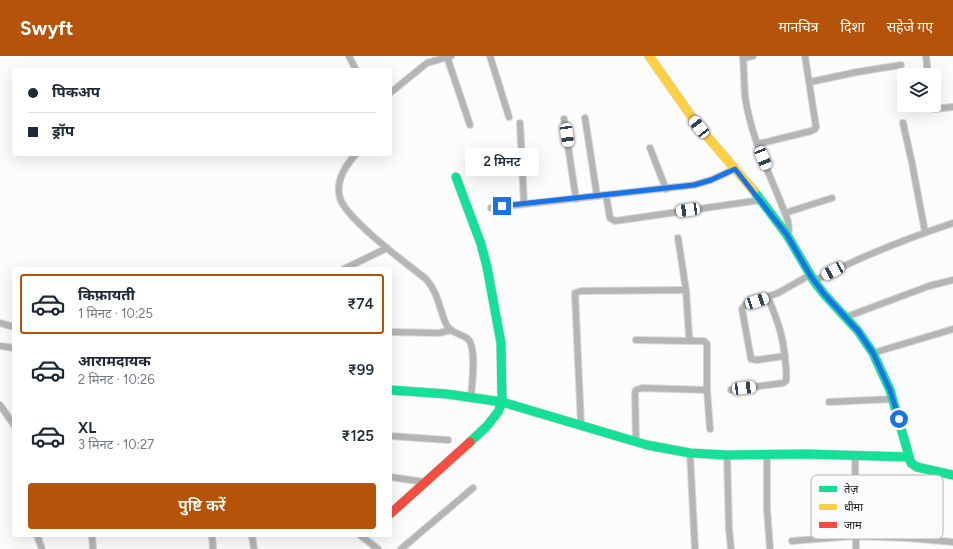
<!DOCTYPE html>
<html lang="hi">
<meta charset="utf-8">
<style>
:root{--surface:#fff;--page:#f6f6f7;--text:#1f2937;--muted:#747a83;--line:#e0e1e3;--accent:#b45309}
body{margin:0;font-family:Figtree,"Noto Sans Devanagari",sans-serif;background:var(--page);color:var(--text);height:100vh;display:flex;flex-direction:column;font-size:15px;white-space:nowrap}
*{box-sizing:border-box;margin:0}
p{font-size:13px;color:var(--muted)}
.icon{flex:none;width:22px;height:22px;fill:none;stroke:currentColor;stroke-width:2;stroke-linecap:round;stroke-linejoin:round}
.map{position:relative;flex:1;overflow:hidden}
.panel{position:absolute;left:12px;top:211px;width:380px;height:270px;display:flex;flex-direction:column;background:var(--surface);border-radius:4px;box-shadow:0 4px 16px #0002}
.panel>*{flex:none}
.hud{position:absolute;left:12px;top:12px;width:380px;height:88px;border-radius:4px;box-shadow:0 4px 16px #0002;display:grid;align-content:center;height:88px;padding:0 16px;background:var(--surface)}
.controls{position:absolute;left:897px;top:12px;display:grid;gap:8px}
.controls a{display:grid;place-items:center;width:44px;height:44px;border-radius:4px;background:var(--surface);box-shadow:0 4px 16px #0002;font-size:20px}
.end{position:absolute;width:18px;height:18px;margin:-9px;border:5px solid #1a73e8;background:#fff;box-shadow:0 0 0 2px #fff}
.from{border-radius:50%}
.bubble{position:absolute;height:28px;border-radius:4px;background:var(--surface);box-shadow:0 4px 16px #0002;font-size:13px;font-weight:600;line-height:28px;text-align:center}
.car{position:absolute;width:12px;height:24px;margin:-12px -6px;border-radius:5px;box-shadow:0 0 3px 1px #0007;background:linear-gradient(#fff 24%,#345 0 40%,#fff 0 76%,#345 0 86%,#fff 0)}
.hud b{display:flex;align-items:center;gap:14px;height:38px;font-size:15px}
.hud b+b{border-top:1px solid var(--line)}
.hud i{width:10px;height:10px;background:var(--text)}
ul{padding:7px 0 0;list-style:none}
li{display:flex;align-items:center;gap:12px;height:60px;margin:0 8px 6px;padding:0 8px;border:2px solid transparent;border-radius:4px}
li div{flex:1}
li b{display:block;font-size:15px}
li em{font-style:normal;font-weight:600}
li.selected{border-color:var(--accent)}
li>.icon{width:36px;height:36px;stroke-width:1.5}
.button{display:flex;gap:8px;margin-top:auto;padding:8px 16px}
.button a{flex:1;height:46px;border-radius:4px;background:var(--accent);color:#fff;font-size:16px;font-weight:600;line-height:46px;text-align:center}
header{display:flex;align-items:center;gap:24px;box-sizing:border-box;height:56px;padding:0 20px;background:var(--accent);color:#fff}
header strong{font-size:19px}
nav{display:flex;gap:22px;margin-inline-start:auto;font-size:14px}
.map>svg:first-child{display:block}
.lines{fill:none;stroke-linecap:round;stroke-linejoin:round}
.street-casing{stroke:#d7d7d8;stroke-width:8}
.fast-casing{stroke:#d7d7d8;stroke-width:10}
.slow-casing{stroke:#d7d7d8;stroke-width:10}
.jam-casing{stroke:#d7d7d8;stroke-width:10}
.street{stroke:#b5b5b6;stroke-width:6}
.fast{stroke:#16e098;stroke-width:9}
.slow{stroke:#ffcf43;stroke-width:9}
.jam{stroke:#f24e42;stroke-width:9}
.route{stroke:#1a73e8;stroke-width:5}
.key{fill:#fbfbfe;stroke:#b6b6b9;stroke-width:1}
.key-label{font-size:11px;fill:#141418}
</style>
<header>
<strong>Swyft</strong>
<nav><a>मानचित्र</a><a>दिशा</a><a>सहेजे गए</a></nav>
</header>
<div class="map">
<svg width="953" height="493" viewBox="0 0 953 493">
<rect width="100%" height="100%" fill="#fcfcfd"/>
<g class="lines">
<defs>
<g id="street">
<polyline points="349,0 356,14"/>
<polyline points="490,0 509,61"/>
<path d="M743 0C744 13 744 27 745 40 751 84 773 124 788 165L789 174 787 179"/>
<polyline points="926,0 928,19"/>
<polyline points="447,1 470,69"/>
<polyline points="743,2 753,0"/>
<polyline points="810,26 857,16 901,9"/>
<polyline points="390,37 427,7 451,0"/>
<polyline points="932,49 934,53 953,51"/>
<polyline points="585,62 597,140"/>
<polyline points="564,63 576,143"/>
<polyline points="520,67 524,148"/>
<polyline points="903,67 912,107 925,176"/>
<polyline points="758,88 811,75 815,73 816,71 805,0"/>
<polyline points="650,92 666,133"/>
<path d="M356 98C345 110 335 125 340 142 346 163 407 208 426 223 438 236 439 252 446 268 451 278 461 277 468 283 477 292 472 328 471 341"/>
<polyline points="606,139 610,162 615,165 761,144"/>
<polyline points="491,152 694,129 711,124 735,113"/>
<polyline points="785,157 832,142"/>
<polyline points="678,182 686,234 689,280 691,285 704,285 707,288 707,334 710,373"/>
<polyline points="344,213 387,192"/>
<path d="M814 225C859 201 905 183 953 167"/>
<polyline points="846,261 929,230 953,224"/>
<polyline points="0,267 14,271"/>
<polyline points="390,276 439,277 451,274"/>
<polyline points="636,284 691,285"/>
<polyline points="0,290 14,292"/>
<polyline points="873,297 953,273"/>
<polyline points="785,300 757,304 751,303 742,253 746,248 778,237 810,219"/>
<path d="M731 334 783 327 786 325C787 318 786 310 785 303 783 278 777 264 768 241"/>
<polyline points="829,346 893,343"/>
<polyline points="0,349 14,369"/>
<polyline points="581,369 575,237 581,235 686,234"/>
<polyline points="390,380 448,384"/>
<polyline points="636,385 635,337 636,334 642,332 707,334"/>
<polyline points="690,397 695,493"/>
<polyline points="727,399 729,473 731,493"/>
<polyline points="855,399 856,493"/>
<polyline points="767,400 767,453 770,493"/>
<polyline points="390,421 425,426"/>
<polyline points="37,479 42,493"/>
<polyline points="92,479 93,493"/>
<polyline points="212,479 213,492"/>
<polyline points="252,479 254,493"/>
<polyline points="360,479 378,493"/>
<polyline points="792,485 855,480 907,482 953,486"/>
<polyline points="401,493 473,432"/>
</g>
<g id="fast">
<polyline points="456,121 481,188 487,211 501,287 502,346 498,356 487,370 470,386"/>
<polyline points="754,135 787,179 814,225 824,238 858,275 873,297 890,334 911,407 917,411 953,419"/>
<polyline points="390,334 447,338 502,346 647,389 690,397 727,399 806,398 908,401"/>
</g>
<polyline id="slow" points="649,0 699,71 754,135"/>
<polyline id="jam" points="390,458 470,386"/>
</defs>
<use href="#street" class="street-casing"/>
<use href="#fast" class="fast-casing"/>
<use href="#slow" class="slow-casing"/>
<use href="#jam" class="jam-casing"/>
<use href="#street" class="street"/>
<use href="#fast" class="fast"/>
<use href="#slow" class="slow"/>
<use href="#jam" class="jam"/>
</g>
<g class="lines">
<polyline class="route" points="502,150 694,129 711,124 735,113 787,179 810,219 824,238 858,275 873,297 890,334 899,363"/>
</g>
<rect x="811" y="419" width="132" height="64" rx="6" class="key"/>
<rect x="819" y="430" width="18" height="6" fill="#16e098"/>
<rect x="819" y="448" width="18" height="6" fill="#ffcf43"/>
<rect x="819" y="466" width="18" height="6" fill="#f24e42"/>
<g class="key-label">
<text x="844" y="437">तेज़</text>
<text x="844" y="455">धीमा</text>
<text x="844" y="473">जाम</text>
</g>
</svg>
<div class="controls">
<a><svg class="icon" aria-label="layers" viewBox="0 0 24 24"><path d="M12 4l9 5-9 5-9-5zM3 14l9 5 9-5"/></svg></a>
</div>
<i class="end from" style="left:899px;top:363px"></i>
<i class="end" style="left:502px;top:150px"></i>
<div class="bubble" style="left:465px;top:92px;width:74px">2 मिनट</div>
<i class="car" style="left:699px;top:71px;rotate:322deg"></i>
<i class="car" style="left:567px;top:79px;rotate:172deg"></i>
<i class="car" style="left:763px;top:102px;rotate:158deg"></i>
<i class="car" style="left:688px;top:154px;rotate:262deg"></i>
<i class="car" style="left:833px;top:215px;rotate:242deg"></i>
<i class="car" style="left:757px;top:245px;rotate:72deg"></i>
<i class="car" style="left:744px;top:332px;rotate:83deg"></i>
<div class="hud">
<b><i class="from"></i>पिकअप</b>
<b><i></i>ड्रॉप</b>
</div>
<section class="panel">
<ul>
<li class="selected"><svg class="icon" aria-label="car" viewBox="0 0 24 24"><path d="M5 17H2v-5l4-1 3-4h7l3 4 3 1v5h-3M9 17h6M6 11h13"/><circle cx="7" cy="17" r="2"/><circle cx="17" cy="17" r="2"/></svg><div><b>किफ़ायती</b><p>1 मिनट · 10:25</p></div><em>₹74</em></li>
<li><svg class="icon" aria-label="car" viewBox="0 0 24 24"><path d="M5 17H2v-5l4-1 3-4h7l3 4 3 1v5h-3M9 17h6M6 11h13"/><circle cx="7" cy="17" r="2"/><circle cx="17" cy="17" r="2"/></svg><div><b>आरामदायक</b><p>2 मिनट · 10:26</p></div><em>₹99</em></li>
<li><svg class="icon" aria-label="car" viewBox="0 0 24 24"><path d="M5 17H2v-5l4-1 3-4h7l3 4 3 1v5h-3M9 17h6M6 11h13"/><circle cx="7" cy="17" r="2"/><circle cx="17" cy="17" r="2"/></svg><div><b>XL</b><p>3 मिनट · 10:27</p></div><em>₹125</em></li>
</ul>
<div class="button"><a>पुष्टि करें</a></div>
</section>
</div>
